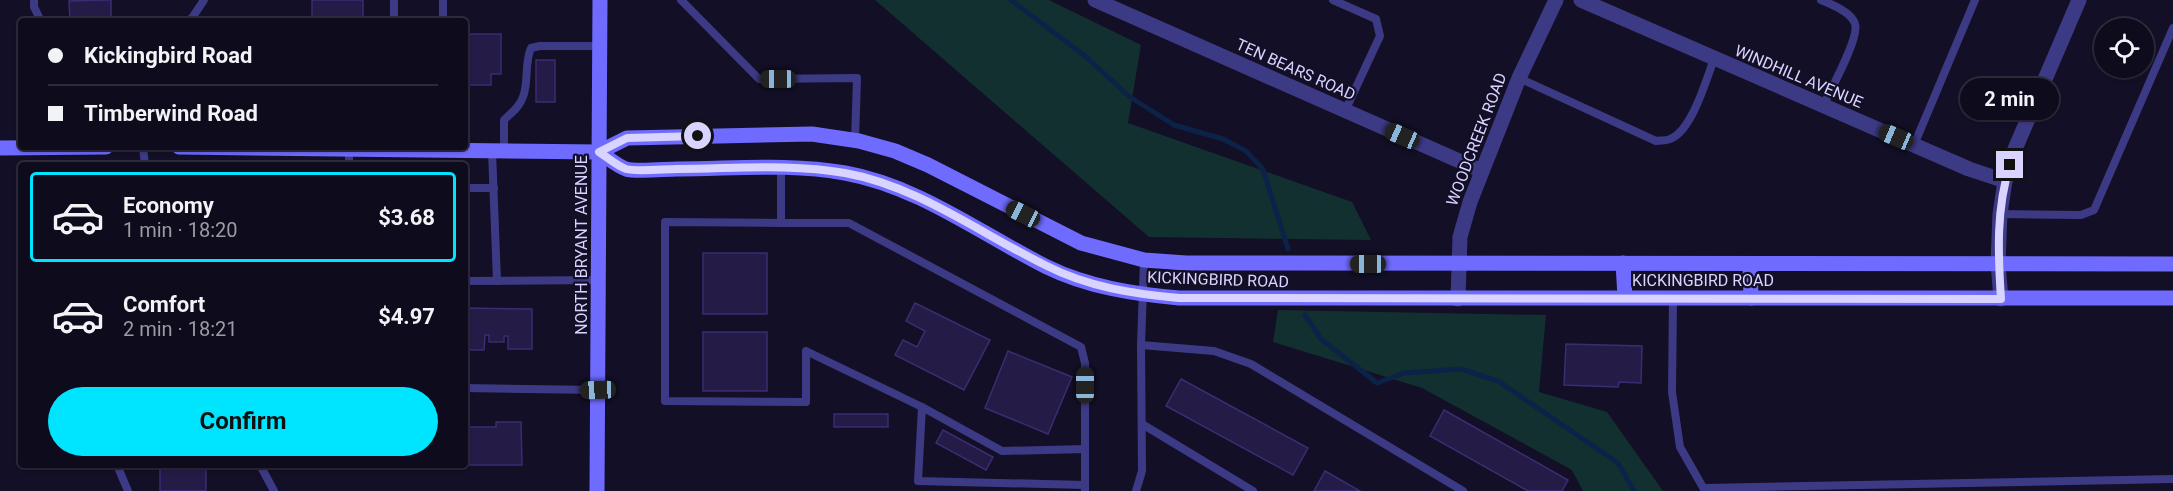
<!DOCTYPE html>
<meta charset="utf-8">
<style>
:root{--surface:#0e0b1c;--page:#171425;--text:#f1f3f6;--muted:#9b9ba3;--line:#2e2b3b;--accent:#00e5ff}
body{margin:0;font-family:Roboto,sans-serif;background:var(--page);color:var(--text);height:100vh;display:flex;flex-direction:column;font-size:22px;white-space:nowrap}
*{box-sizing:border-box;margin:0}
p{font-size:20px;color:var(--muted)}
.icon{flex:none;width:33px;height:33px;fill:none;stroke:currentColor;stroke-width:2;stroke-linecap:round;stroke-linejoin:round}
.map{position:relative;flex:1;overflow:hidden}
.panel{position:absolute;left:18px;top:162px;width:450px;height:306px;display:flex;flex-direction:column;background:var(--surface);border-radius:6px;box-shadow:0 2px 4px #0004,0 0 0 2px var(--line)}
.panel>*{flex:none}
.top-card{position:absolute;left:18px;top:18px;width:450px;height:132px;border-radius:6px;box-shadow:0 2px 4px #0004,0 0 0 2px var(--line);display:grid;align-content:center;height:132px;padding:0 30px;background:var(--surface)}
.fabs{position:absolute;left:2094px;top:18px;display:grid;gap:12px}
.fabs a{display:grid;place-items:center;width:60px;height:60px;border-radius:50%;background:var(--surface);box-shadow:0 2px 4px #0004,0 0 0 2px var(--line);font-size:30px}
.end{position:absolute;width:27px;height:27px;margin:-14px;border:8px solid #d9d4ff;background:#111;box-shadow:0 0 0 3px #111}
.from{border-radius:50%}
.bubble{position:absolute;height:42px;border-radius:21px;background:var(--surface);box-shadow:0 2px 4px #0004,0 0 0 2px var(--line);font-size:20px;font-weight:700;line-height:42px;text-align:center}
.car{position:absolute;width:18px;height:36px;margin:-18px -9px;border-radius:8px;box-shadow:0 0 4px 2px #0007;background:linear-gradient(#222 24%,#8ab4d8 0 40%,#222 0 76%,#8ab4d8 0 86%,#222 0)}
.top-card b{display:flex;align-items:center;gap:21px;height:57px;font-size:22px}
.top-card b+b{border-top:2px solid var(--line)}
.top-card i{width:15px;height:15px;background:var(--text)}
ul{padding:10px 0 0;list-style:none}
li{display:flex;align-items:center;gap:18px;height:90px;margin:0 12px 9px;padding:0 18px;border:3px solid transparent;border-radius:6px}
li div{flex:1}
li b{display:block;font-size:22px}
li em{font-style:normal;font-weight:700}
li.on{border-color:var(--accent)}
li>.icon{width:54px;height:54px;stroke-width:1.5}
.primary-button{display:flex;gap:12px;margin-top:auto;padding:12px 30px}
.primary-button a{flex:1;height:69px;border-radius:36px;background:var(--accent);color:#111;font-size:24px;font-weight:700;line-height:69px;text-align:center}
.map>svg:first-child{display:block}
.green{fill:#12302f}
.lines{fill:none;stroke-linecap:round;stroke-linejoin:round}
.stream{stroke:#0c2248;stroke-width:5}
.building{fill:#241b47;stroke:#3b2d73;stroke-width:1.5}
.lane{stroke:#3d3a85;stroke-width:8}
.street{stroke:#3d3a85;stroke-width:15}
.secondary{stroke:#6f6bff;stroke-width:15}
.route{stroke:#d9d4ff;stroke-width:8}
.labels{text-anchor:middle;stroke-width:4.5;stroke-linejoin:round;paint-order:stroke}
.street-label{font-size:16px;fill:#d9d4ff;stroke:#130f26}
</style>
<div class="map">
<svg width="2173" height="491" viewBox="0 0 2173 491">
<rect width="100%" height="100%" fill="#130f26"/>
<g class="green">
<polygon points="875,0 1049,0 1141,45 1128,123 1352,202 1371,240 1149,237"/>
<polygon points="1278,310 1546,315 1539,392 1607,412 1663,491 1583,491 1572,470 1422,388 1273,342"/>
</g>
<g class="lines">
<g class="stream">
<polyline points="1011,0 1085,56 1130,97 1174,125 1223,139 1246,151 1263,169 1288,249"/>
<polyline points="1305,315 1321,339 1377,383 1404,373 1461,369 1498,381 1618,463 1634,491"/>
</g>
</g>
<g class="building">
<polygon points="106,0 111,0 111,21 70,21 69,1"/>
<rect x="312" y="0" width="51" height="21"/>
<polygon points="465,34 501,34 501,74 491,74 491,85 465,85"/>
<rect x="536" y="60" width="19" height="42"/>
<rect x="703" y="253" width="64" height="61"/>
<polygon points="915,303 990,340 964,390 895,355 903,340 917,347 925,331 906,321"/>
<polygon points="465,308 532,309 532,349 508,349 508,336 504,336 504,342 489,342 489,335 485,335 484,350 465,350"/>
<rect x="703" y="332" width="64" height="59"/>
<polygon points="1566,344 1642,346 1641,383 1619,382 1618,387 1564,385"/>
<polygon points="1008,351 1072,377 1048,434 985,408"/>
<polygon points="1181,379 1308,448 1293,475 1166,406"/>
<polygon points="1444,410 1568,480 1562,491 1528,491 1430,436"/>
<rect x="834" y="414" width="54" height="13"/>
<polygon points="496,422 521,422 522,465 458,465 465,465 465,427 496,427"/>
<polygon points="943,430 993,457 986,470 936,443"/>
<rect x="160" y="465" width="46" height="26"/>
<polygon points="1325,471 1360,491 1314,491"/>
</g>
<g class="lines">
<g class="lane">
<polyline points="34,0 34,7 41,21"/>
<polyline points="394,0 394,21"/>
<polyline points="443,0 443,21"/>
<polyline points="681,0 759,79 857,78 855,141"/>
<polyline points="1333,0 1376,19 1380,36 1345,111"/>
<path d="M1821 0C1831 4 1852 12 1855 24 1860 37 1830 91 1823 106"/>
<polyline points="187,21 192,18 204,0"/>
<path d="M1519 78 1656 141C1660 140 1666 141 1670 139 1692 131 1706 80 1714 59"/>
<polyline points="1914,145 1975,0"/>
<polyline points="143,147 145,165"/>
<polyline points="349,149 349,165"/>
<polyline points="492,151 497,281"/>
<path d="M504 151V120C511 113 519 108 523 97 529 82 524 64 531 48L540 46H600"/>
<polyline points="781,169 781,223 849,223 1081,347 1085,363 1085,491"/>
<polyline points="465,188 494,188"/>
<polyline points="2000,214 2081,215 2094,210 2173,28"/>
<polyline points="781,223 665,222 665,401 806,402 806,351 922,407 918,481 1085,485"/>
<polyline points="465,281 599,280"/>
<polyline points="1673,299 1672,392 1680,447 1705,491"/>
<polyline points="1141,345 1214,351 1251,364 1463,491"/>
<polyline points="465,388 598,390"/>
<polyline points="922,407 1002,451 1085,449"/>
<polyline points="1142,424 1253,491"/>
<polyline points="117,465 128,491"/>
<polyline points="260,465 274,491"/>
<polyline points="1704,488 2173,479"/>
<polyline points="1136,491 1142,471 1141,345 1144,260"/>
</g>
<g class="street">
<polyline points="1095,0 1482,171"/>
<polyline points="1581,0 1969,169 2005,181"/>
<polyline points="1458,299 1460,237 1470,202 1519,78 1556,0"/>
<polyline points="2001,299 1998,263 2000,214 2005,181 2015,149 2079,0"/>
</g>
<g class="secondary">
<polyline points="179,147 599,152 627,138 812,134 859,141 895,151 928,165 1081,243 1144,260 1186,263 2173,264"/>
<polyline points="0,148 106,147"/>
<path d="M599 152C607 157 617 166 626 169 636 172 665 169 677 169 732 169 790 163 845 173 918 186 981 234 1047 267 1088 287 1134 294 1179 298H2173"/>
<polyline points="1623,263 1625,297"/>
<polyline points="1750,264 1751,298"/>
<polyline points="597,491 600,0"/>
</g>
</g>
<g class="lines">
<path class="route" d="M698 136 627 138 599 152C607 157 617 166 626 169 637 172 665 169 677 169 732 169 790 163 845 173 918 186 981 234 1047 266 1088 287 1134 294 1179 298L2001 299C1998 254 1996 208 2010 165"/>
</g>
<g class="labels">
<g class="street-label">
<text transform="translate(1296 69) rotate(24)" y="6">TEN BEARS ROAD</text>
<text transform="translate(1799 76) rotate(23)" y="6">WINDHILL AVENUE</text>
<text transform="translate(1476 139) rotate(-69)" y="6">WOODCREEK ROAD</text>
<text transform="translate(581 245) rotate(-90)" y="6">NORTH BRYANT AVENUE</text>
<text transform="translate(1218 279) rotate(2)" y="6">KICKINGBIRD ROAD</text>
<text x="1703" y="286">KICKINGBIRD ROAD</text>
</g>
</g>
</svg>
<div class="fabs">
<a><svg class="icon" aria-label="locate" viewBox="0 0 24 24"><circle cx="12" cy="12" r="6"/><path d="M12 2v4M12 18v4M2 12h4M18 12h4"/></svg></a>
</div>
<i class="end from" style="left:698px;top:136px"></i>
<i class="end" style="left:2010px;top:165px"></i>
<div class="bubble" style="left:1960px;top:78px;width:99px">2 min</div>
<i class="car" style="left:778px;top:79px;rotate:270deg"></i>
<i class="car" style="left:1402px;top:136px;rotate:294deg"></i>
<i class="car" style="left:1896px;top:137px;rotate:293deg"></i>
<i class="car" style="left:1023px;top:214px;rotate:297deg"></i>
<i class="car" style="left:1368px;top:264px;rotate:270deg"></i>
<i class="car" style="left:1085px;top:385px;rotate:0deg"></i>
<i class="car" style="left:598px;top:390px;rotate:268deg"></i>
<div class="top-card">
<b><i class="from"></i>Kickingbird Road</b>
<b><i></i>Timberwind Road</b>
</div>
<section class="panel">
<ul>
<li class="on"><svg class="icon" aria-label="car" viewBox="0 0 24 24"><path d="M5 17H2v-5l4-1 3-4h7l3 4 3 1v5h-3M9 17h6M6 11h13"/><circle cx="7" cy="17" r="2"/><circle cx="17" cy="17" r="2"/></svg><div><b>Economy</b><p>1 min · 18:20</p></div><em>$3.68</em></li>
<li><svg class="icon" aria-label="car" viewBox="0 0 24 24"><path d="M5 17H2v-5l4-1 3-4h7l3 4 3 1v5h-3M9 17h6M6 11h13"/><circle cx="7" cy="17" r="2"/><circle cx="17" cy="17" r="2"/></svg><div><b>Comfort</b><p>2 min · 18:21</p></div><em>$4.97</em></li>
</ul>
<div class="primary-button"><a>Confirm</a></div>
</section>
</div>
